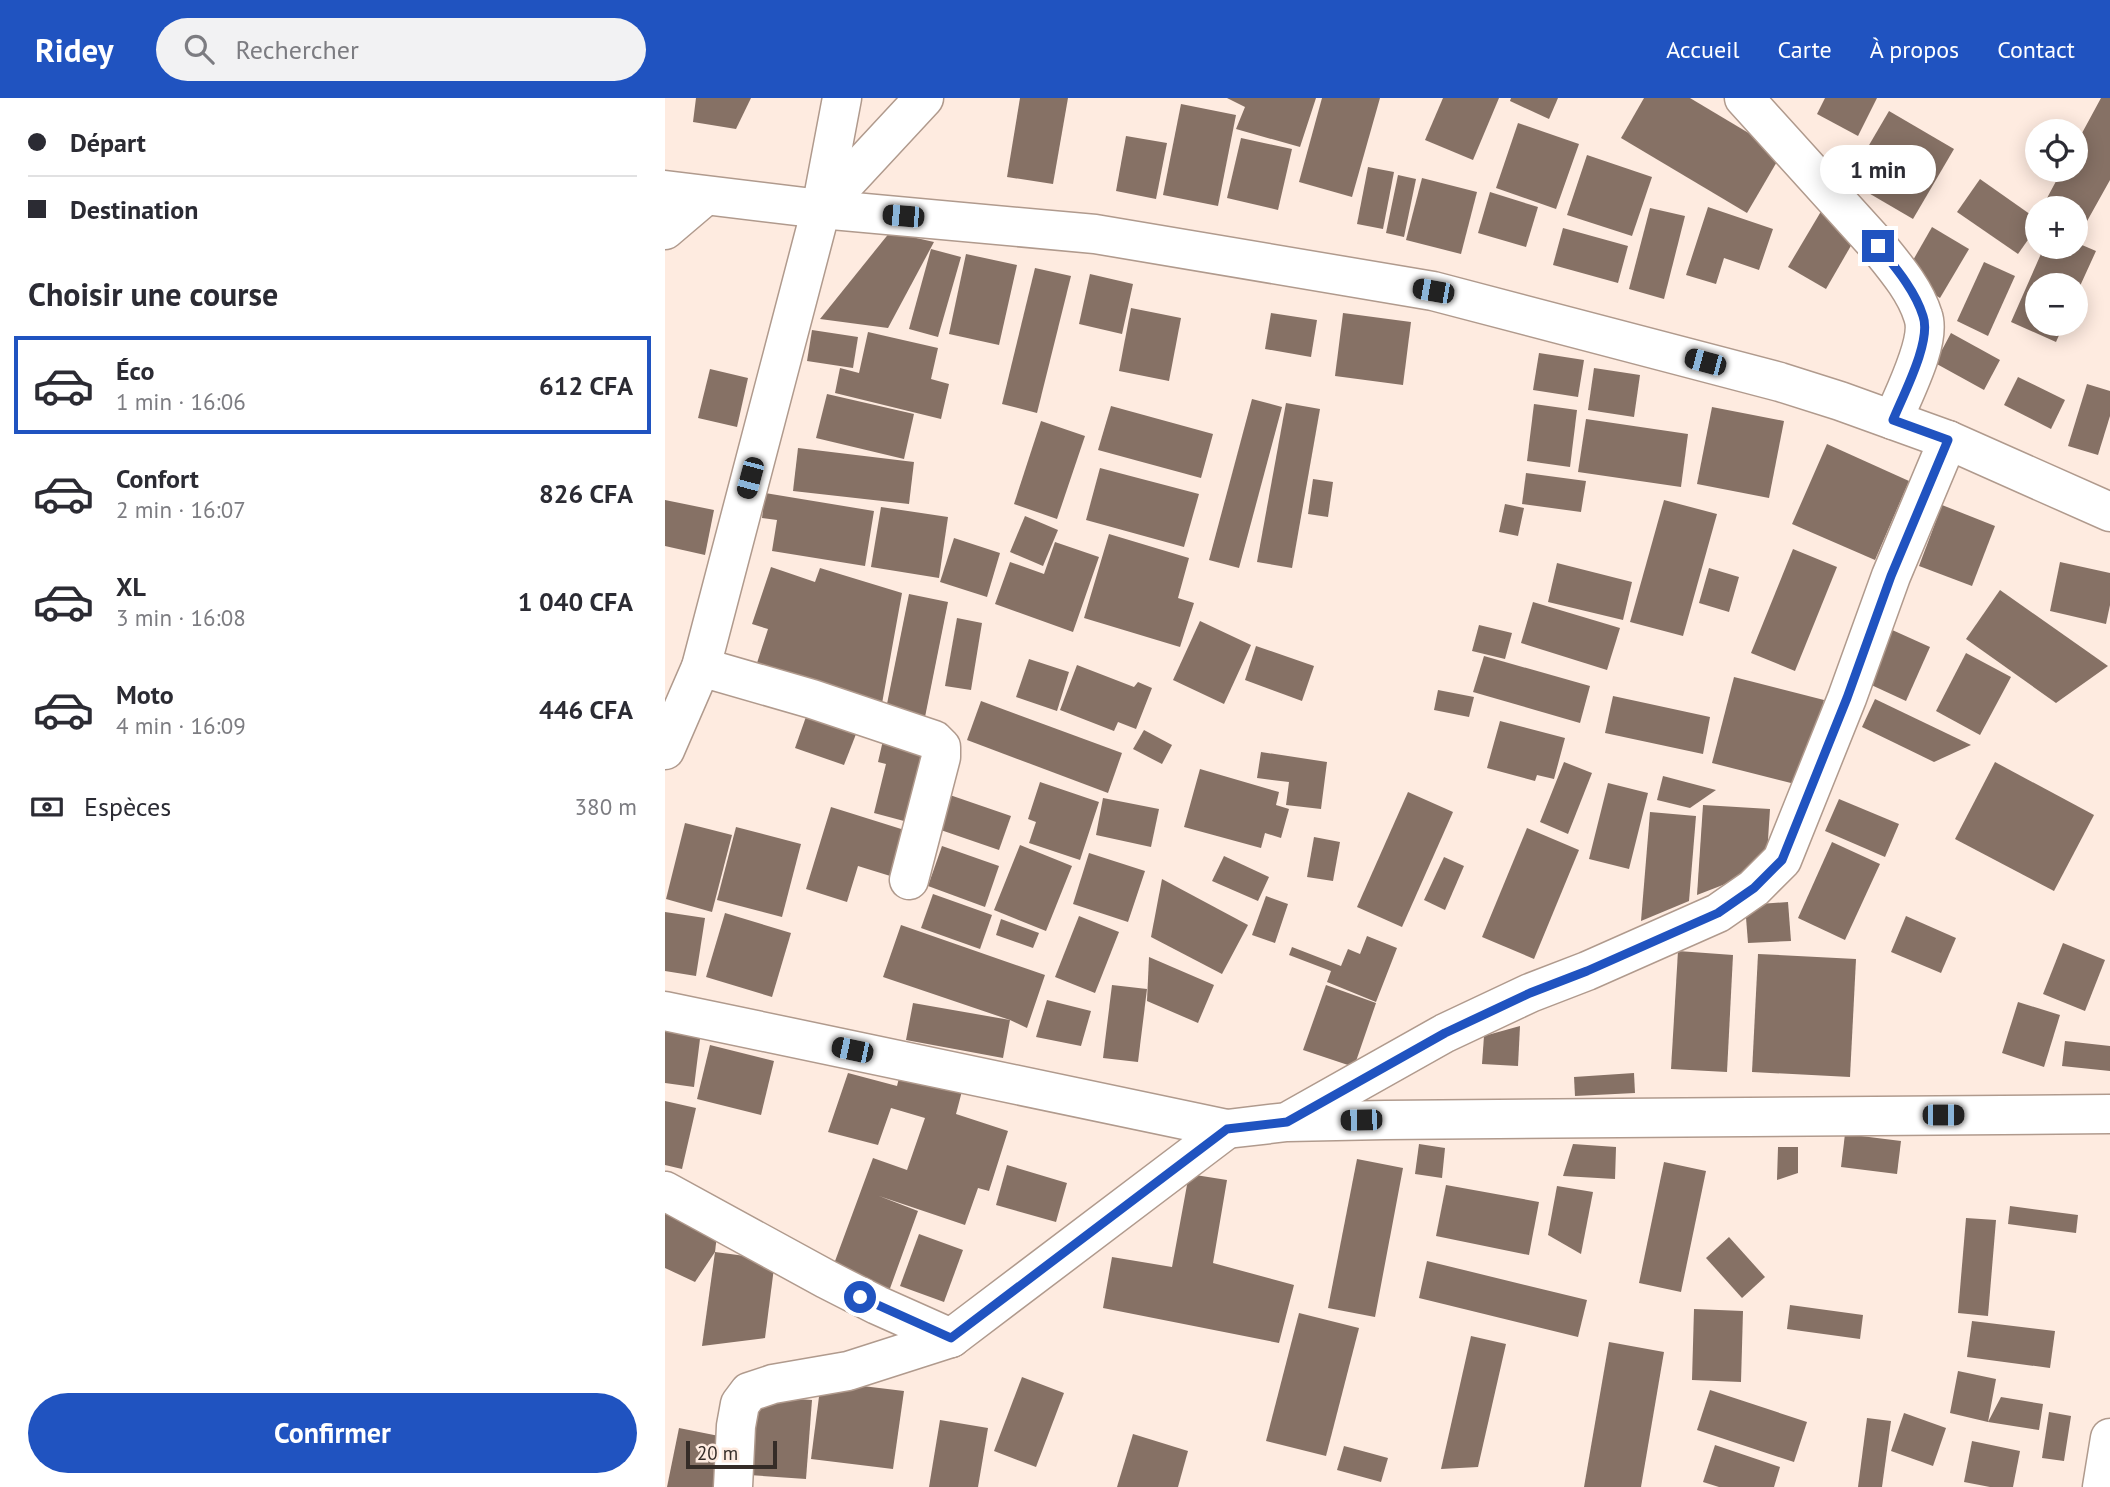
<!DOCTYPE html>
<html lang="fr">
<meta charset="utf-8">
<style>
:root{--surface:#fff;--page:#f2f2f3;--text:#2b2b33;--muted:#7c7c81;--line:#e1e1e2;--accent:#2053c0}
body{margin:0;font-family:"PT Sans",sans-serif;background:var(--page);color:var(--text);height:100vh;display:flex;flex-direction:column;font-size:26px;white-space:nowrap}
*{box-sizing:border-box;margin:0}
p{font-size:23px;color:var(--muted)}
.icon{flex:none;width:38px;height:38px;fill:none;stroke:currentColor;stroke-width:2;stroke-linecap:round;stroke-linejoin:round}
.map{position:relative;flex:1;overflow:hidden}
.sheet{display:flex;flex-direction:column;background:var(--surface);width:665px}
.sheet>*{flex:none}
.hud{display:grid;align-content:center;height:154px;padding:0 28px;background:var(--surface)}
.controls{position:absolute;left:1360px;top:21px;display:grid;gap:14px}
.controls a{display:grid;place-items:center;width:63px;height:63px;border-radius:50%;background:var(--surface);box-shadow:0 4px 18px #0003;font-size:35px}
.scale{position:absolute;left:21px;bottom:18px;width:91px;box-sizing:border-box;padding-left:7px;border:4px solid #352c27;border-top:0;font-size:19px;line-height:24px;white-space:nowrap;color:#352c27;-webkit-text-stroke:5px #feebe0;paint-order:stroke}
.end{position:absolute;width:32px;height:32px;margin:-16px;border:9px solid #2053c0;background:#fff;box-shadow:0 0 0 4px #fff}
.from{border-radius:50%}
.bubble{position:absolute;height:49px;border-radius:24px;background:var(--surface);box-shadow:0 4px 18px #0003;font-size:23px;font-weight:700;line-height:49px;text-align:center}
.car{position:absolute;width:21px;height:42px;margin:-21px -10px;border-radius:9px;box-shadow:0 0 5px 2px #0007;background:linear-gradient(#222 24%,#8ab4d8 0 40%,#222 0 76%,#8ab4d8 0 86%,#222 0)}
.hud b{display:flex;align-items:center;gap:24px;height:66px;font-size:26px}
.hud b+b{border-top:2px solid var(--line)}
.hud i{width:18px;height:18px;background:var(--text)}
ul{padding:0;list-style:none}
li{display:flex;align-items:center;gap:21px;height:98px;margin:0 14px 10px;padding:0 14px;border:4px solid transparent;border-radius:0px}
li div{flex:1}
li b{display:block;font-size:26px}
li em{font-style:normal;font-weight:700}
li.selected{border-color:var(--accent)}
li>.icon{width:63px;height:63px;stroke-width:1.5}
h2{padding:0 28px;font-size:32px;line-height:84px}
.pay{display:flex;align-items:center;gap:18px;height:77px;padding:0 28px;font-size:26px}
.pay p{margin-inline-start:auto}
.action{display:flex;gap:14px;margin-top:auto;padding:14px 28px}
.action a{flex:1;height:80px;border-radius:42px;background:var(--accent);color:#fff;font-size:28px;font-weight:700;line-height:80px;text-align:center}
header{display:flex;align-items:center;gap:42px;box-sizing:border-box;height:98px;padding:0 35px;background:var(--accent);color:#fff}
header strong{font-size:33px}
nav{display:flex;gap:38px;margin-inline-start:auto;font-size:24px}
.search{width:490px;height:63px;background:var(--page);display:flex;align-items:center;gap:18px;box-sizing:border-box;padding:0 24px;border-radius:38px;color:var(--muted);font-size:26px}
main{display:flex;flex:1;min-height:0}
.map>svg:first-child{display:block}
.building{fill:#867165}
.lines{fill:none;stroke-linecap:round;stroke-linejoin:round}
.minor-casing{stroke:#b09a8d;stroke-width:41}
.major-casing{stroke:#b09a8d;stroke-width:41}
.minor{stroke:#fff;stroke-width:38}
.major{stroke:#fff;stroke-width:38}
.route{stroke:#2053c0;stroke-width:9}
</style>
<header>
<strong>Ridey</strong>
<div class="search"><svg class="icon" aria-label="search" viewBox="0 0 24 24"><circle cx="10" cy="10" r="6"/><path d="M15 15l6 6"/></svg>Rechercher</div>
<nav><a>Accueil</a><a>Carte</a><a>À propos</a><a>Contact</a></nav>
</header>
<main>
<section class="sheet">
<div class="hud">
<b><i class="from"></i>Départ</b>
<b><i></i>Destination</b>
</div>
<h2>Choisir une course</h2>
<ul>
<li class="selected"><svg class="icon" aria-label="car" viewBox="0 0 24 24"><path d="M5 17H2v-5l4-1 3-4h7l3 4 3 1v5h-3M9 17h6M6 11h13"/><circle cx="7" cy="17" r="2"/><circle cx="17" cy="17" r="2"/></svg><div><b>Éco</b><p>1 min · 16:06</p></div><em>612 CFA</em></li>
<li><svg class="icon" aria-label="car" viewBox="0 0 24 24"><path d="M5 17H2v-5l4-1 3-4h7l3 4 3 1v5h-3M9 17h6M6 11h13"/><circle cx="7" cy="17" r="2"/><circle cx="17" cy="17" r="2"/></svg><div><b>Confort</b><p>2 min · 16:07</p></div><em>826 CFA</em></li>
<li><svg class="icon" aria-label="car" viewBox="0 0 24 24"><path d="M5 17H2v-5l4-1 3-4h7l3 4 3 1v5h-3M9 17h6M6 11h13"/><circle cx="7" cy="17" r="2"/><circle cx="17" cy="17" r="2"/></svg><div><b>XL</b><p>3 min · 16:08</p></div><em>1 040 CFA</em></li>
<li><svg class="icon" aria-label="car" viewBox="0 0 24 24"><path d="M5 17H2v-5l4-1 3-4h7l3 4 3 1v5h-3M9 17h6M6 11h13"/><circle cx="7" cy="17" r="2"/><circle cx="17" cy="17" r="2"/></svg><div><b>Moto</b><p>4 min · 16:09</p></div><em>446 CFA</em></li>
</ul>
<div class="pay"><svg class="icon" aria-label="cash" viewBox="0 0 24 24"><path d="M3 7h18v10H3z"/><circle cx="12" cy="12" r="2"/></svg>Espèces<p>380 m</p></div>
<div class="action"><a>Confirmer</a></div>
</section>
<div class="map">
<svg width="1445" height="1389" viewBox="0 0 1445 1389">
<rect width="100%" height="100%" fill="#feebe0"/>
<g class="building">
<polygon points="31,0 86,0 71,31 28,24"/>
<polygon points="355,0 403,0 388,86 342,79"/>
<polygon points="562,0 651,0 635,49 571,31 580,9"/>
<polygon points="657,0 715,0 687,99 634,84"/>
<polygon points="778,0 834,0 808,62 760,42"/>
<polygon points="846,0 893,0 884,21 845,3"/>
<polygon points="979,0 1025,0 1117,55 1082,115 956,40"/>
<polygon points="1160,0 1212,0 1193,38 1152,16"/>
<polygon points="1436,0 1445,0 1445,82 1421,125 1410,119 1410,110 1394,110 1381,102 1397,72 1410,72 1410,48"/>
<polygon points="516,6 571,17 553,108 498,97"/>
<polygon points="1224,13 1289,51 1248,121 1183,83"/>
<polygon points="853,25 914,46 891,111 831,90"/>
<polygon points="461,38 502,45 491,101 451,93"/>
<polygon points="576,40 627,51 613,112 562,100"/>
<polygon points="922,57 987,79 967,138 902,117"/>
<polygon points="703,69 729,74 718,131 692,126"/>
<polygon points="733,77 751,81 739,139 721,135"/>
<polygon points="757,80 812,94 796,156 741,142"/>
<polygon points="1315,81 1372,121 1372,129 1353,156 1292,114"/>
<polygon points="825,94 873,109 861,149 813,135"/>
<polygon points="1043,109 1108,131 1094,172 1059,160 1051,186 1021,177"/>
<polygon points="985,110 1020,118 999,201 964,191"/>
<polygon points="1158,110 1195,132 1161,191 1123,169"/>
<polygon points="1267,129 1304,151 1275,200 1239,178"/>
<polygon points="898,130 963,148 953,185 888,167"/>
<polygon points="225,134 269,144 223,230 155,221"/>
<polygon points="1410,144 1431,153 1410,199 1410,187 1372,187 1372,226 1399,226 1391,244 1346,224 1379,149 1410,149"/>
<polygon points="266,151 296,159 273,239 244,231"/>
<polygon points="301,156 352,167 334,247 284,236"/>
<polygon points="1319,164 1350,178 1323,238 1292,223"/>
<polygon points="370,170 406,178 372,315 337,306"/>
<polygon points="425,176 468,186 457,236 414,226"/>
<polygon points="466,210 516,220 504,283 454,273"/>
<polygon points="606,215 652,222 646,259 600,251"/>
<polygon points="678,215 746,224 738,287 670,278"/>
<polygon points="147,232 193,239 188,270 142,263"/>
<polygon points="203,234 273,250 266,281 284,286 276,321 170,295 175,270 194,275"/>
<polygon points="1286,235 1335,262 1319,292 1270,265"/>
<polygon points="874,255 919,262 913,299 868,292"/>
<polygon points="929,270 975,277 969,319 923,312"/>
<polygon points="45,271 83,280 72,329 33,320"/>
<polygon points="1353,279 1400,302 1386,331 1339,307"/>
<polygon points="1422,286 1445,293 1445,318 1433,357 1403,348"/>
<polygon points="162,296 249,316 239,361 151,340"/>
<polygon points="587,301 617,309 574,470 544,462"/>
<polygon points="621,305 655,311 627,470 592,464"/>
<polygon points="869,306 912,312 905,369 862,363"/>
<polygon points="446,308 548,336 536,380 433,352"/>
<polygon points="1047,309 1119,323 1104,400 1032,386"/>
<polygon points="921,321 1023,336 1016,389 913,374"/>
<polygon points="376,323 420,338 392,421 349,406"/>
<polygon points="1162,346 1244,383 1210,462 1127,426"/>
<polygon points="133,350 249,364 244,406 128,393"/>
<polygon points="435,370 534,396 519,449 421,422"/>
<polygon points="861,375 921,383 916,414 857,406"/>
<polygon points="648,381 668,384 663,419 643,416"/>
<polygon points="100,395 209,413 200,468 107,453 112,422 97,420"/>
<polygon points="0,402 49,412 40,457 0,448"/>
<polygon points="999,402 1052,416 1018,538 965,524"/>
<polygon points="840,406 859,410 853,438 834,434"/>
<polygon points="1277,407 1330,428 1307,488 1254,468"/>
<polygon points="216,409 283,419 274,480 206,469"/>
<polygon points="360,418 393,432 378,468 345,454"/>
<polygon points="444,436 524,460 513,500 529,505 515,549 419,520"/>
<polygon points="289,440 335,455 322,499 275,484"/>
<polygon points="390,444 434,459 408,534 330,506 345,464 379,476"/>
<polygon points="1128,451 1172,469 1130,573 1086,555"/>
<polygon points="1395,464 1445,475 1445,507 1441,526 1385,513"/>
<polygon points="892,465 967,484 958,522 883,504"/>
<polygon points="106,469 150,484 155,470 237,495 216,611 92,565 103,531 87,526"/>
<polygon points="1044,470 1074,479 1064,514 1034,505"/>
<polygon points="1335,492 1443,568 1391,605 1301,541"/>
<polygon points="244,496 283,504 259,624 220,616"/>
<polygon points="868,504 955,530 942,572 856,545"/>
<polygon points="292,520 317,525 306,592 280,588"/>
<polygon points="535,523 586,547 559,606 508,582"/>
<polygon points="814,527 847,535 840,561 807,553"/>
<polygon points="1225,531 1265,549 1241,603 1202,585"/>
<polygon points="591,548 649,568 637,603 580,582"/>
<polygon points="1301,555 1346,579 1315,637 1271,613"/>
<polygon points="819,558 925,588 915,625 808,594"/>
<polygon points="364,561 404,574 392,613 351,599"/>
<polygon points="412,567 469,589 473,584 487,590 471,631 453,624 449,633 395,612"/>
<polygon points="1069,579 1159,602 1138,688 1047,665"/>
<polygon points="773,592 809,599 804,619 769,612"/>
<polygon points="948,598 1045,619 1038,656 940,635"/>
<polygon points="1210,601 1306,647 1269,664 1197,629"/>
<polygon points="316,603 457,655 443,695 302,642"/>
<polygon points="143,613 193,631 179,667 130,650"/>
<polygon points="835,623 900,640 889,681 872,677 870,683 822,670"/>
<polygon points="479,632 507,647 497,666 468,651"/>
<polygon points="219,638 274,653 254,727 209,715 221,666 213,664"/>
<polygon points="596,654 662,664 656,711 621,707 624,684 592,680"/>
<polygon points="899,664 927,675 903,736 875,724"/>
<polygon points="1330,664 1429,717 1389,793 1290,741"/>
<polygon points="535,671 614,694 611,707 624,711 616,740 600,735 596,750 519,729"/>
<polygon points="998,678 1051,692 1025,710 992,702"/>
<polygon points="375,684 434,704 415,762 364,745 371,724 363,721"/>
<polygon points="943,685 983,695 964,771 924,761"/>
<polygon points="743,694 788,714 737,829 692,809"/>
<polygon points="279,695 346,718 334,752 267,729"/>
<polygon points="438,700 494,711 486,749 431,737"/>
<polygon points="1174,701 1234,726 1220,759 1160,733"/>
<polygon points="1038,707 1105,711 1102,757 1081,778 1032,797"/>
<polygon points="166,709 249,735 235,781 193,768 182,804 141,791"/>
<polygon points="985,714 1031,718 1024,803 976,823"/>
<polygon points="20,725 67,737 47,814 1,801"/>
<polygon points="71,729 136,746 117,819 52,802"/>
<polygon points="862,730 914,752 869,861 817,839"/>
<polygon points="649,739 675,744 668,783 642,779"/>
<polygon points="1167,744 1215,766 1180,842 1133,820"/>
<polygon points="355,747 407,768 381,833 329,812"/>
<polygon points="277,748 334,768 320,809 263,788"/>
<polygon points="424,755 480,773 463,824 408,806"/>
<polygon points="559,758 604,779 593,803 547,783"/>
<polygon points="779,759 799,768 780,812 759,802"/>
<polygon points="497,781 583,827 557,876 486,839"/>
<polygon points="268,796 327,817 315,851 256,830"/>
<polygon points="601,798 623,806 610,845 587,837"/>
<polygon points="1123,804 1126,843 1083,845 1080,807"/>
<polygon points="0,814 40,820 31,878 0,873"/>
<polygon points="60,815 126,835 107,899 41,879"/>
<polygon points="414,818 454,834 430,895 390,879"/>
<polygon points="1241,818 1291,840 1276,875 1226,854"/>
<polygon points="336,821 374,835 368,850 331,837"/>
<polygon points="236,827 380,877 362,930 345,922 338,960 241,942 248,905 345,922 218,879"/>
<polygon points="702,838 732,850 711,904 662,884 666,873 624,857 627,849 676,868 683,851 695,856"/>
<polygon points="1398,845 1440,862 1420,913 1378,896"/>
<polygon points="1013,853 1068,857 1062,974 1006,971"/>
<polygon points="1093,856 1191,861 1185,979 1087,974"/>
<polygon points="484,859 549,887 533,925 482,903"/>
<polygon points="447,887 482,891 473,964 438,960"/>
<polygon points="661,887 711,905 689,969 638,952"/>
<polygon points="382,902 426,913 416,948 371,939"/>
<polygon points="1353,904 1395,917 1379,969 1337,955"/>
<polygon points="0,928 36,933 29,989 0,985"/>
<polygon points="855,928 853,968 817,966 819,938"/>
<polygon points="1400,943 1445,948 1445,973 1397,968"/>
<polygon points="45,947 109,963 96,1017 32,1001"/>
<polygon points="183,975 232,988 235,976 297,993 291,1016 343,1033 324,1093 313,1090 300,1127 214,1098 253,1113 223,1196 166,1174 208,1060 242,1072 260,1020 226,1010 213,1047 163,1034"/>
<polygon points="969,975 970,995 910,998 909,979"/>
<polygon points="0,1003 31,1010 17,1071 0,1067"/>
<polygon points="1180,1036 1236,1043 1232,1076 1176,1069"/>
<polygon points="754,1046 780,1050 777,1080 750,1076"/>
<polygon points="908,1046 951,1049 950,1081 898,1078"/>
<polygon points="1113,1049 1133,1049 1133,1075 1112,1082"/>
<polygon points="692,1061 738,1070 710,1219 663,1210"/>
<polygon points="999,1064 1041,1073 1016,1194 974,1185"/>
<polygon points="342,1067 402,1085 391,1124 331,1107"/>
<polygon points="524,1076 562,1082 548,1165 629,1187 614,1245 438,1210 447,1159 507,1169"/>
<polygon points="781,1087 874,1104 864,1157 771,1138"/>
<polygon points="892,1088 928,1094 916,1156 883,1137"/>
<polygon points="1345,1108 1413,1117 1411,1135 1343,1126"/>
<polygon points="0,1112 52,1137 50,1154 30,1184 0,1170"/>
<polygon points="1301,1120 1331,1122 1323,1218 1293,1215"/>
<polygon points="254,1136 298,1152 279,1204 235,1188"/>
<polygon points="1064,1139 1100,1179 1077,1200 1041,1160"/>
<polygon points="50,1154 110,1162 100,1240 37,1248"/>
<polygon points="762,1163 922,1202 913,1239 754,1200"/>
<polygon points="1125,1207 1198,1217 1195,1241 1122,1231"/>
<polygon points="1029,1211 1078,1213 1076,1284 1027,1282"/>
<polygon points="634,1215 694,1230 661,1358 601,1343"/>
<polygon points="1307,1223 1390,1233 1385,1270 1302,1259"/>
<polygon points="806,1238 841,1246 813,1369 776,1371"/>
<polygon points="944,1244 999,1254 976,1389 919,1389"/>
<polygon points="1293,1273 1331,1281 1323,1324 1336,1299 1378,1306 1374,1332 1323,1324 1285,1315"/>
<polygon points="357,1279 399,1295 371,1369 329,1353"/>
<polygon points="156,1283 239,1293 228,1371 146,1361"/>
<polygon points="1045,1292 1142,1324 1129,1364 1032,1332"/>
<polygon points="90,1298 147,1302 141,1381 84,1377"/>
<polygon points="1384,1314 1406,1318 1399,1363 1377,1360"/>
<polygon points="1239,1315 1281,1330 1268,1368 1226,1353"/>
<polygon points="1202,1320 1226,1323 1217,1389 1193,1389"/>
<polygon points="275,1322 323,1330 313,1389 264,1389"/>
<polygon points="14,1330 64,1340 55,1389 2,1389"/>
<polygon points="468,1336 523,1353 513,1389 452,1389"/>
<polygon points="1307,1343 1355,1353 1348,1389 1325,1389 1299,1384"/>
<polygon points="1050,1347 1115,1369 1109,1389 1054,1389 1038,1384"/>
<polygon points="679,1348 723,1360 716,1384 672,1372"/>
</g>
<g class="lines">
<defs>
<g id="minor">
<path d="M1079 0 1213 148C1230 169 1250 192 1258 218 1267 243 1238 297 1228 322"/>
<polyline points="0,92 156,111 430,136 768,193 1115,284 1175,303 1283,342 1445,414"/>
<polyline points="156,111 259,0"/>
<polyline points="0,132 40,98"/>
<polyline points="36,569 147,601 269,642 276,649 276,659 244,782"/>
<polyline points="0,652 36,569 156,111 177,0"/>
<polyline points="0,913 562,1031 622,1024 720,1022 1445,1016"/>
<polyline points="627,1021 780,935 865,895 922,873 1053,815 1089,790 1117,762 1182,600 1226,478 1283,342"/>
<polyline points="0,1093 161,1181 212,1207 286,1240"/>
<polyline points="68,1389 71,1328 75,1306 84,1294 108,1286 183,1273 286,1240 562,1031"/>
</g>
<polyline id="major" points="1437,1389 1445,1340"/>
</defs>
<use href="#minor" class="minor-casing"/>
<use href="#major" class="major-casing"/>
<use href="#minor" class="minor"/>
<use href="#major" class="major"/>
</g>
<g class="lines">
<path class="route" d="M195 1199 286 1240 562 1031 622 1024 780 935 865 895 922 873 1053 815 1089 790 1117 762 1182 600 1226 478 1283 342 1228 322C1238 297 1267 243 1258 218 1250 192 1230 169 1213 148"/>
</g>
</svg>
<div class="controls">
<a><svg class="icon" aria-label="locate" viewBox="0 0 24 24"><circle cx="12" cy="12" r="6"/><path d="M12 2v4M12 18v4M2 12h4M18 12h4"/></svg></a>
<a>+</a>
<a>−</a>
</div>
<div class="scale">20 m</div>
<i class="end from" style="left:195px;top:1199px"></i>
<i class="end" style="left:1213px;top:148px"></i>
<div class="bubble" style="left:1155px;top:47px;width:116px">1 min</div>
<i class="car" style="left:238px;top:118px;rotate:275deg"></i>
<i class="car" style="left:768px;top:193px;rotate:280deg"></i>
<i class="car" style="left:1040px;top:264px;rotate:285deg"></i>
<i class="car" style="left:85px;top:380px;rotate:195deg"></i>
<i class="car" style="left:187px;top:952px;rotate:282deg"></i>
<i class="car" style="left:1278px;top:1017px;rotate:90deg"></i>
<i class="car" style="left:696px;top:1022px;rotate:269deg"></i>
</div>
</main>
